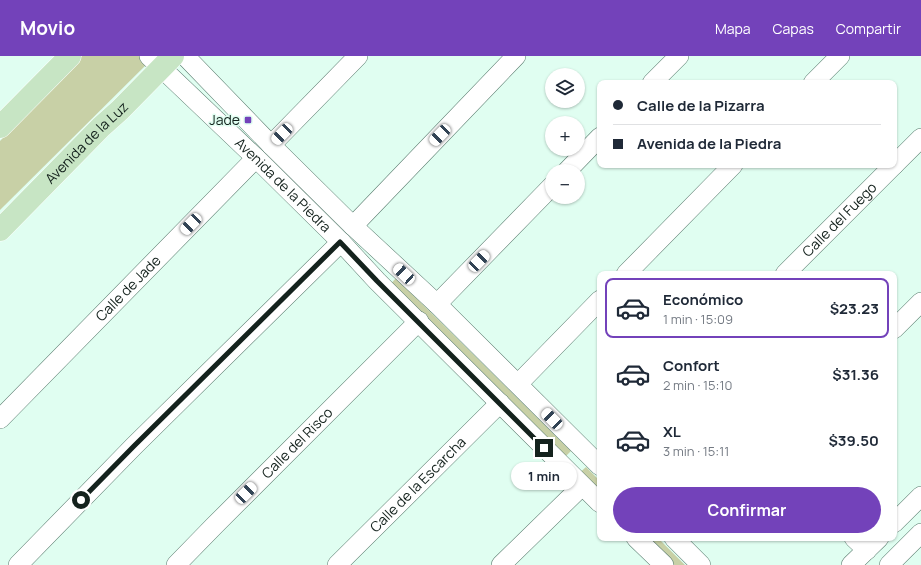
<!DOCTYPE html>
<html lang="es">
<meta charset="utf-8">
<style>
:root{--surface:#fff;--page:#f2f2f3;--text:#1f2937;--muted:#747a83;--line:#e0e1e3;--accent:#7342ba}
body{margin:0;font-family:Manrope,sans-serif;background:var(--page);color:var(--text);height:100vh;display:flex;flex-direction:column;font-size:15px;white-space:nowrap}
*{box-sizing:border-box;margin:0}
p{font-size:13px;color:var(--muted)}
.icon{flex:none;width:22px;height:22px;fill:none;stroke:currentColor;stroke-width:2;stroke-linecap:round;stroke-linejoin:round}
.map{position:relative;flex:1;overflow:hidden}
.sheet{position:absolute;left:597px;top:215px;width:300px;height:270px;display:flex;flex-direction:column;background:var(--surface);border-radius:8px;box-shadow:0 1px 3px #0004}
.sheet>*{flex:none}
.guide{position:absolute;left:597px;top:24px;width:300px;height:88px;border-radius:8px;box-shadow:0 1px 3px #0004;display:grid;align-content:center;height:88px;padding:0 16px;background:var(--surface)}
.tools{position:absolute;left:545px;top:12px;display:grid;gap:8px}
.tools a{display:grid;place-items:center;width:40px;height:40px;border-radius:50%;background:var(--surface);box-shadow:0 1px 3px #0004;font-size:20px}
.end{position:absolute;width:18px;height:18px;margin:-9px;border:5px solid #14221d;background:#fff;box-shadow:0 0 0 2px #fff}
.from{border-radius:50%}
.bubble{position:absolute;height:28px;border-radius:14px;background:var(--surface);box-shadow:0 1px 3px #0004;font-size:13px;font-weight:700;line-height:28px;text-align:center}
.car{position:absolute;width:12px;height:24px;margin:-12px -6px;border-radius:5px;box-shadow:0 0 3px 1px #0007;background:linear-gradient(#fff 24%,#345 0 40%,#fff 0 76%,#345 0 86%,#fff 0)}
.guide b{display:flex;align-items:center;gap:14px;height:38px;font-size:15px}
.guide b+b{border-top:1px solid var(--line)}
.guide i{width:10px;height:10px;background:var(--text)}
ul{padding:7px 0 0;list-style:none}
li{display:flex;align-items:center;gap:12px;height:60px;margin:0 8px 6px;padding:0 8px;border:2px solid transparent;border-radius:8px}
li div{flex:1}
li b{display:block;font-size:15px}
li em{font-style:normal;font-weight:700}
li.on{border-color:var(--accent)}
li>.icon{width:36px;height:36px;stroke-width:1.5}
.primary-button{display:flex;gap:8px;margin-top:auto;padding:8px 16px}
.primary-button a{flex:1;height:46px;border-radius:24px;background:var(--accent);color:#fff;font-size:16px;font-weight:700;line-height:46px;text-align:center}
header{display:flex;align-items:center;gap:24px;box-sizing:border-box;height:56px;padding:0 20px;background:var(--accent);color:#fff}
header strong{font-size:19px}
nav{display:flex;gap:22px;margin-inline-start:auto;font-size:14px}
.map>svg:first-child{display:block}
.green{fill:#c8d0a6}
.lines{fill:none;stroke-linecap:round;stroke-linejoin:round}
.minor-casing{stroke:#587a6d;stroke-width:20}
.major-casing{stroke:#fff;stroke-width:23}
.minor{stroke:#fff;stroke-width:19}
.major{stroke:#c7e5c4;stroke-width:22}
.route{stroke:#14221d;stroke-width:5}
.poi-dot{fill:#7342ba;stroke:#e0fef1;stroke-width:1.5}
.labels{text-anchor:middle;stroke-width:3;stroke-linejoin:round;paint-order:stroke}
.poi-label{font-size:14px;fill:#14221d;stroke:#e0fef1;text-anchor:end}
.street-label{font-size:14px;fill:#14221d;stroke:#e0fef1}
</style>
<header>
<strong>Movio</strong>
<nav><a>Mapa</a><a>Capas</a><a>Compartir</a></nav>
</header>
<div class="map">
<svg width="921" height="509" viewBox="0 0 921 509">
<rect width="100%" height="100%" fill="#e0fef1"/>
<g class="green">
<polygon points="82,0 155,0 0,154 0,85"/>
<polygon points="396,222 571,395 563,403 389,230"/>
<polygon points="586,411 600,425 600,443 576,420"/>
<polygon points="641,482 658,482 685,509 669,509"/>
</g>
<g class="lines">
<defs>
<g id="minor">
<path id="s1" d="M149 0 256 102 341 186 377 225 600 447"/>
<polyline points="185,0 271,89 353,170 437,248 600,410"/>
<polyline points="652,27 679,0"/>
<polyline points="813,27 840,0"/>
<polyline points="271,89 358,0"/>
<polyline points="894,109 921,82"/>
<polyline points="567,115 600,81"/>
<polyline points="353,170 516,0"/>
<polyline points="626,218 733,109"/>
<path id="s2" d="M785 218 894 109"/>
<polyline points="437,248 552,130"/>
<polyline points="894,273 921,246"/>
<polyline points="518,328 600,244"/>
<path id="s3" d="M0 363 256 102"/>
<polyline points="894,467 921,440"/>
<polyline points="636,482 664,509"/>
<polyline points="674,482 701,509"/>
<polyline points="854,482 867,494"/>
<polyline points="18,509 134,390 341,186"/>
<path id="s4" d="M176 509 214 470 419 265"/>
<path id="s5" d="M337 509 500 347"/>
<polyline points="501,509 582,430"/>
<polyline points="851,509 879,482"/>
<polyline points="889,509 921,477"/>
</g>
<g id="major">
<polyline points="0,71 70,0"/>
<path id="s6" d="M0 174 101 71 120 54 173 0"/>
</g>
</defs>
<use href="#minor" class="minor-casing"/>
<use href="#major" class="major-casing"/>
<use href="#minor" class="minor"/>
<use href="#major" class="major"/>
</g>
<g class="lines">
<polyline class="route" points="81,444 134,390 340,186 377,225 544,392"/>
</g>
<rect class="poi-dot" x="244" y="60" width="8" height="8" rx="2"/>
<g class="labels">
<g class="poi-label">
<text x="240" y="69">Jade</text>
</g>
<g class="street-label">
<text dy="5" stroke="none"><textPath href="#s6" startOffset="123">Avenida de la Luz</textPath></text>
<text dy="5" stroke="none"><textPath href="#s1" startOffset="186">Avenida de la Piedra</textPath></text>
<text dy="5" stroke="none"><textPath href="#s2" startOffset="77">Calle del Fuego</textPath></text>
<text dy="5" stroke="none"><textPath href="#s3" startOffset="183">Calle de Jade</textPath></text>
<text dy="5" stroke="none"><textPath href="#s4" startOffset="172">Calle del Risco</textPath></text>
<text dy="5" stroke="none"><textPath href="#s5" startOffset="114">Calle de la Escarcha</textPath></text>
</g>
</g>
</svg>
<div class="tools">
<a><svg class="icon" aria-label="layers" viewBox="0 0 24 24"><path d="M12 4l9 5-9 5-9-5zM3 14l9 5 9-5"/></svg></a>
<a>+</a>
<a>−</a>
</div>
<i class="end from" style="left:81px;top:444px"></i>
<i class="end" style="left:544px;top:392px"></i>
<div class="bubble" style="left:511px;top:406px;width:66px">1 min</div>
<i class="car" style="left:282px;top:78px;rotate:224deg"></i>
<i class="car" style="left:440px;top:79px;rotate:224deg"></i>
<i class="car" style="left:191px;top:168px;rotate:224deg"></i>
<i class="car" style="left:479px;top:205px;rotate:44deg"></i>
<i class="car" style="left:404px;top:218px;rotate:313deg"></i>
<i class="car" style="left:552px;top:363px;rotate:315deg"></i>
<i class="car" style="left:246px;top:437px;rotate:45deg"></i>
<div class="guide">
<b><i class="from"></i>Calle de la Pizarra</b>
<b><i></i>Avenida de la Piedra</b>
</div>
<section class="sheet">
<ul>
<li class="on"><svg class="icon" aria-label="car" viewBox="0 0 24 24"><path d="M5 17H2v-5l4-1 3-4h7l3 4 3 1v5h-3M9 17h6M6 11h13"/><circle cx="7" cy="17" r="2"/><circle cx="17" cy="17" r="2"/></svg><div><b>Económico</b><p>1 min · 15:09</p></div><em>$23.23</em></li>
<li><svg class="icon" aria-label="car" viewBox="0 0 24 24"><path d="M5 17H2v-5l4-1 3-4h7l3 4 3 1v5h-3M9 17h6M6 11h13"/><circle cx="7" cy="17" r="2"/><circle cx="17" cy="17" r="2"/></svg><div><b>Confort</b><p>2 min · 15:10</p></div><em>$31.36</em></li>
<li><svg class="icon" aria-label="car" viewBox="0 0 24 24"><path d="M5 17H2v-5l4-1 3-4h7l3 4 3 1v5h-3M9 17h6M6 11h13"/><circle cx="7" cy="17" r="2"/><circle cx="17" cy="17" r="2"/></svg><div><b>XL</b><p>3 min · 15:11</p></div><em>$39.50</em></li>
</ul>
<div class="primary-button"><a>Confirmar</a></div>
</section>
</div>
